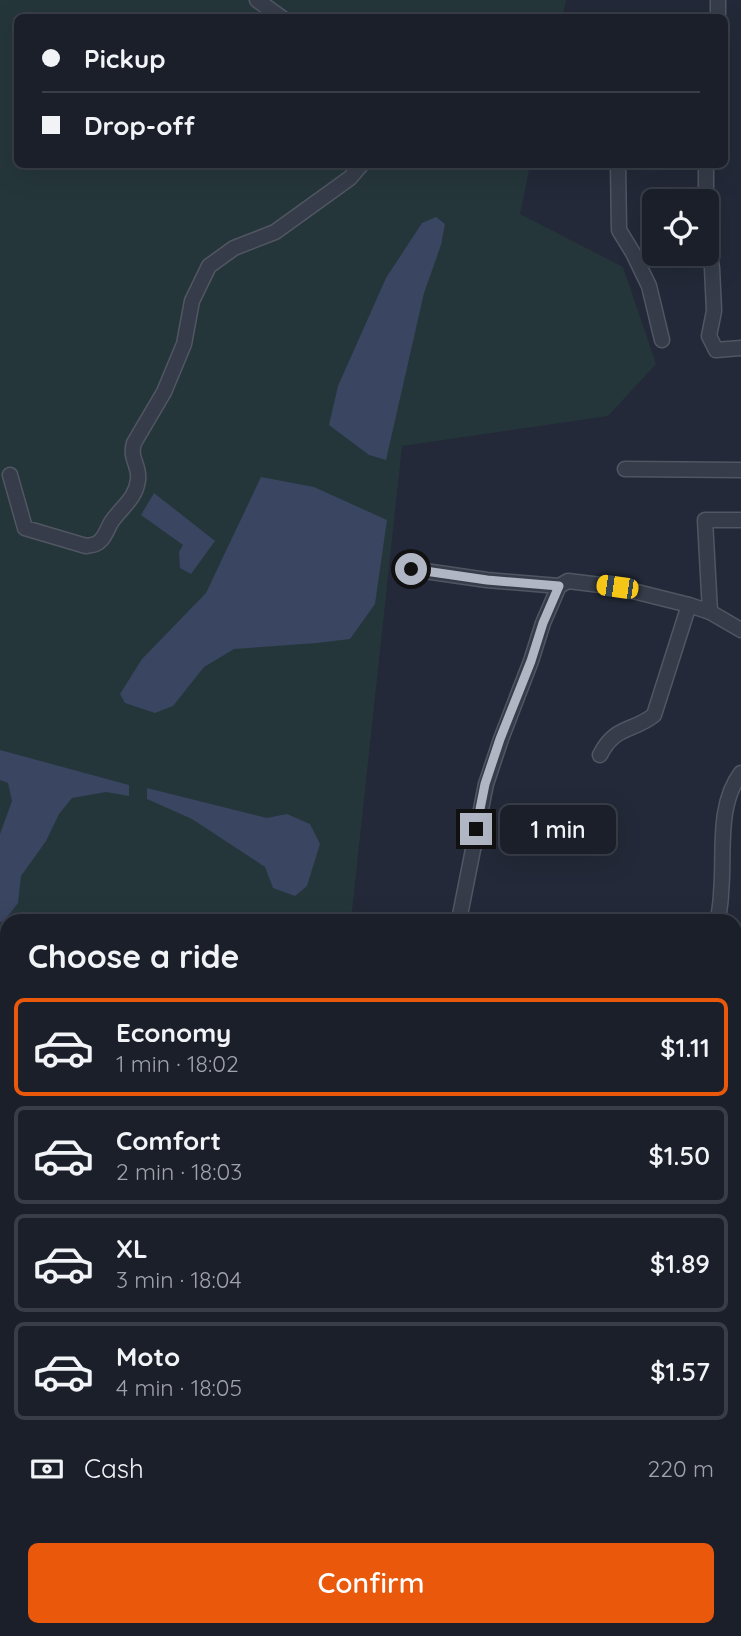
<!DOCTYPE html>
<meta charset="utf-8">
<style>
:root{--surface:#1a1f2a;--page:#272c36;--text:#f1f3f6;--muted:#9fa2a8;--line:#383d47;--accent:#ea580c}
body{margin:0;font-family:Quicksand,sans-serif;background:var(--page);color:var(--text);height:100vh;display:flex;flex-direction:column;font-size:26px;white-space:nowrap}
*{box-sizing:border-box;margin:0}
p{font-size:23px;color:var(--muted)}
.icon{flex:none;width:38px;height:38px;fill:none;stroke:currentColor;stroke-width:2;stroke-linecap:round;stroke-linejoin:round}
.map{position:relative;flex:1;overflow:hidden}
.side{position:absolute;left:0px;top:914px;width:742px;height:723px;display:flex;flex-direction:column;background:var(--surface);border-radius:21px 21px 0 0;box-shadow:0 7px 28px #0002,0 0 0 2px var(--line)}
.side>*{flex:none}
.banner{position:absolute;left:14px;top:14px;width:714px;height:154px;border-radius:10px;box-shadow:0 7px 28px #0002,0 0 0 2px var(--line);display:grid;align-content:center;height:154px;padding:0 28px;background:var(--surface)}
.controls{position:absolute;left:642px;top:189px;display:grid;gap:14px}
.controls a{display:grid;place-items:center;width:77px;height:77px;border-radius:10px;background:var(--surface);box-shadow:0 7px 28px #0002,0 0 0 2px var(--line);font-size:35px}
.end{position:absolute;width:32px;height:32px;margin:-16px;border:9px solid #b1b6c5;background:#111;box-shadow:0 0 0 4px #111}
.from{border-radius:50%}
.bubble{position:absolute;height:49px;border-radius:10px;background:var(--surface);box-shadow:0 7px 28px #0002,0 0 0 2px var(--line);font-size:23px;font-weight:600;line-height:49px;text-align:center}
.car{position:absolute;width:21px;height:42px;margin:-21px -10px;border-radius:9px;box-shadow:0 0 5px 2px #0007;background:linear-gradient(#f5c518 24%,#345 0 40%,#f5c518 0 76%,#345 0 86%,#f5c518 0)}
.banner b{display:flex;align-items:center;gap:24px;height:66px;font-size:26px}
.banner b+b{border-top:2px solid var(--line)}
.banner i{width:18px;height:18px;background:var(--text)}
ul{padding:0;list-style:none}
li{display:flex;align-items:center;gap:21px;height:98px;margin:0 14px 10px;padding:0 14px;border:4px solid var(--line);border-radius:10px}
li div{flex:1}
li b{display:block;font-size:26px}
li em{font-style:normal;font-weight:600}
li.active{border-color:var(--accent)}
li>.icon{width:63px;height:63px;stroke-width:1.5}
h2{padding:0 28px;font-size:32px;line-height:84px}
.pay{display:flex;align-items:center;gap:18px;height:77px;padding:0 28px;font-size:26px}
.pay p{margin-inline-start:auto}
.primary-button{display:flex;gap:14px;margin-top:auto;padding:14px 28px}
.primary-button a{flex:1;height:80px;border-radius:10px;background:var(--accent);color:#fff;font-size:28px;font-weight:600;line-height:80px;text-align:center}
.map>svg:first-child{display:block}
.green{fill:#25363a}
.water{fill:#394561}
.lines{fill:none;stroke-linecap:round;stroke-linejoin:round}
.stream{stroke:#394561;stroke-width:3.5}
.street-casing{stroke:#515663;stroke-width:17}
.street{stroke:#363c49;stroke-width:14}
.route{stroke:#b1b6c5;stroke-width:9}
</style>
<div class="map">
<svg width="741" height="1636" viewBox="0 0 741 1636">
<rect width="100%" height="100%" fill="#232938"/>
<polygon class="green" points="0,0 566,0 562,18 18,18 18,164 530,165 520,214 623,267 656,364 608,416 402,446 351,920 7,920 7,1028 0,1025"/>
<g class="water">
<polygon points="436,217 445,224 441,245 424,293 386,460 369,455 329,425 338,386 386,278 422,223"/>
<polygon points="261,477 314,487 387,520 375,604 350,639 317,643 234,649 204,667 173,706 155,713 125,703 120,694 142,659 206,593"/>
<polygon points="154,493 215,541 191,574 180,568 179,552 183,545 141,515"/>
<polygon points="0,750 129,785 129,796 106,792 72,798 59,814 46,841 21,876 18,903 4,921 0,922 0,834 12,801 8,783 0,780"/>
<polygon points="147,788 267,818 287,814 310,824 320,844 307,886 295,896 273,888 265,867 192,819 147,799"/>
<polygon points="7,952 7,1012 0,1008 0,961 1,955"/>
</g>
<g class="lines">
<polyline class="stream" points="735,1181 741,1181"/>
<defs>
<g id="street">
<polyline points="257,0 282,18"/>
<polyline points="718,0 718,18"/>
<polyline points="618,164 619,230 633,253 649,286 662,340"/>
<polyline points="706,201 706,164"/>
<polyline points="707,236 712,268 714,311 709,336 716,350 741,348"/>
<polyline points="625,469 741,470"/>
<path d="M10 475 25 528 86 546C92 545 97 545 101 540 106 535 108 527 112 521 122 507 136 498 138 480 140 465 129 459 134 443L164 392 184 344 192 301 209 266 234 248 275 232 350 178 362 164"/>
<polyline points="411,569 487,580 559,586"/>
<polyline points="710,612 705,520 741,520"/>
<path d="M600 755C615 725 633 732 654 715L689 605"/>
<polyline points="459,920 486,784 501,739 531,661 543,623 559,586 568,581 617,587 689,605 710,612 741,630"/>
<path d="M718 920C719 911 721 902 721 893 725 854 716 806 741 773"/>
<polyline points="0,1497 7,1494"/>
<polyline points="735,1535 741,1535"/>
<polyline points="735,1592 741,1592"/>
<polyline points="0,1594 7,1599"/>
<polyline points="45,1629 51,1636"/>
<polyline points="289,1629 289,1636"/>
<polyline points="678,1629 679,1636"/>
<polyline points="337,1636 339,1629"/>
<polyline points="533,1636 535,1629"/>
</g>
</defs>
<use href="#street" class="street-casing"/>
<use href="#street" class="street"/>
</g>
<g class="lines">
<polyline class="route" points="411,569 487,580 559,586 543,623 531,661 500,739 485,784 476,829"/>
</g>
</svg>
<div class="controls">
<a><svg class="icon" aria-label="locate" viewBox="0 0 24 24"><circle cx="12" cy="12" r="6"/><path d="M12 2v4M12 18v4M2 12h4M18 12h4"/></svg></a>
</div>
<i class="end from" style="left:411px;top:569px"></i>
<i class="end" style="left:476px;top:829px"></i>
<div class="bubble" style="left:500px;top:805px;width:116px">1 min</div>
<i class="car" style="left:617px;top:587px;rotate:278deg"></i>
<div class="banner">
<b><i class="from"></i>Pickup</b>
<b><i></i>Drop-off</b>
</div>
<section class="side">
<h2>Choose a ride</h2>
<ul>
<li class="active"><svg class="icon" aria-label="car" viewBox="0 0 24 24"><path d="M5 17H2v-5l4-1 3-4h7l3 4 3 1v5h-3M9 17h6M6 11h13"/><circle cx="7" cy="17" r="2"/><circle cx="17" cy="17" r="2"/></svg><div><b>Economy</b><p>1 min · 18:02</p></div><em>$1.11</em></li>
<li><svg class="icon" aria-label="car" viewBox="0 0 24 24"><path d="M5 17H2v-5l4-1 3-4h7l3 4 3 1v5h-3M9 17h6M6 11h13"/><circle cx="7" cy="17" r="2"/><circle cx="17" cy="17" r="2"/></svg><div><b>Comfort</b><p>2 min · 18:03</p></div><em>$1.50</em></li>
<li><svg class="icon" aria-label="car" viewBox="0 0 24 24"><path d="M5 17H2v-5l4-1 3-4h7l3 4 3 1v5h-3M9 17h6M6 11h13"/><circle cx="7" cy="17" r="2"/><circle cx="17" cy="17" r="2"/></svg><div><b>XL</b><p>3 min · 18:04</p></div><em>$1.89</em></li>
<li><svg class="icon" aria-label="car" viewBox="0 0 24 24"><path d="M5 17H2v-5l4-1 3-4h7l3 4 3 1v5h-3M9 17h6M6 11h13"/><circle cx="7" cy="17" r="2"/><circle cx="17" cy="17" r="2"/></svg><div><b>Moto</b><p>4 min · 18:05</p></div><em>$1.57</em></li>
</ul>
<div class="pay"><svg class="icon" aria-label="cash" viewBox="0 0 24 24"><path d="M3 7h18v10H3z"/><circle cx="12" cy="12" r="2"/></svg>Cash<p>220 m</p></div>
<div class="primary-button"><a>Confirm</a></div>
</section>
</div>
